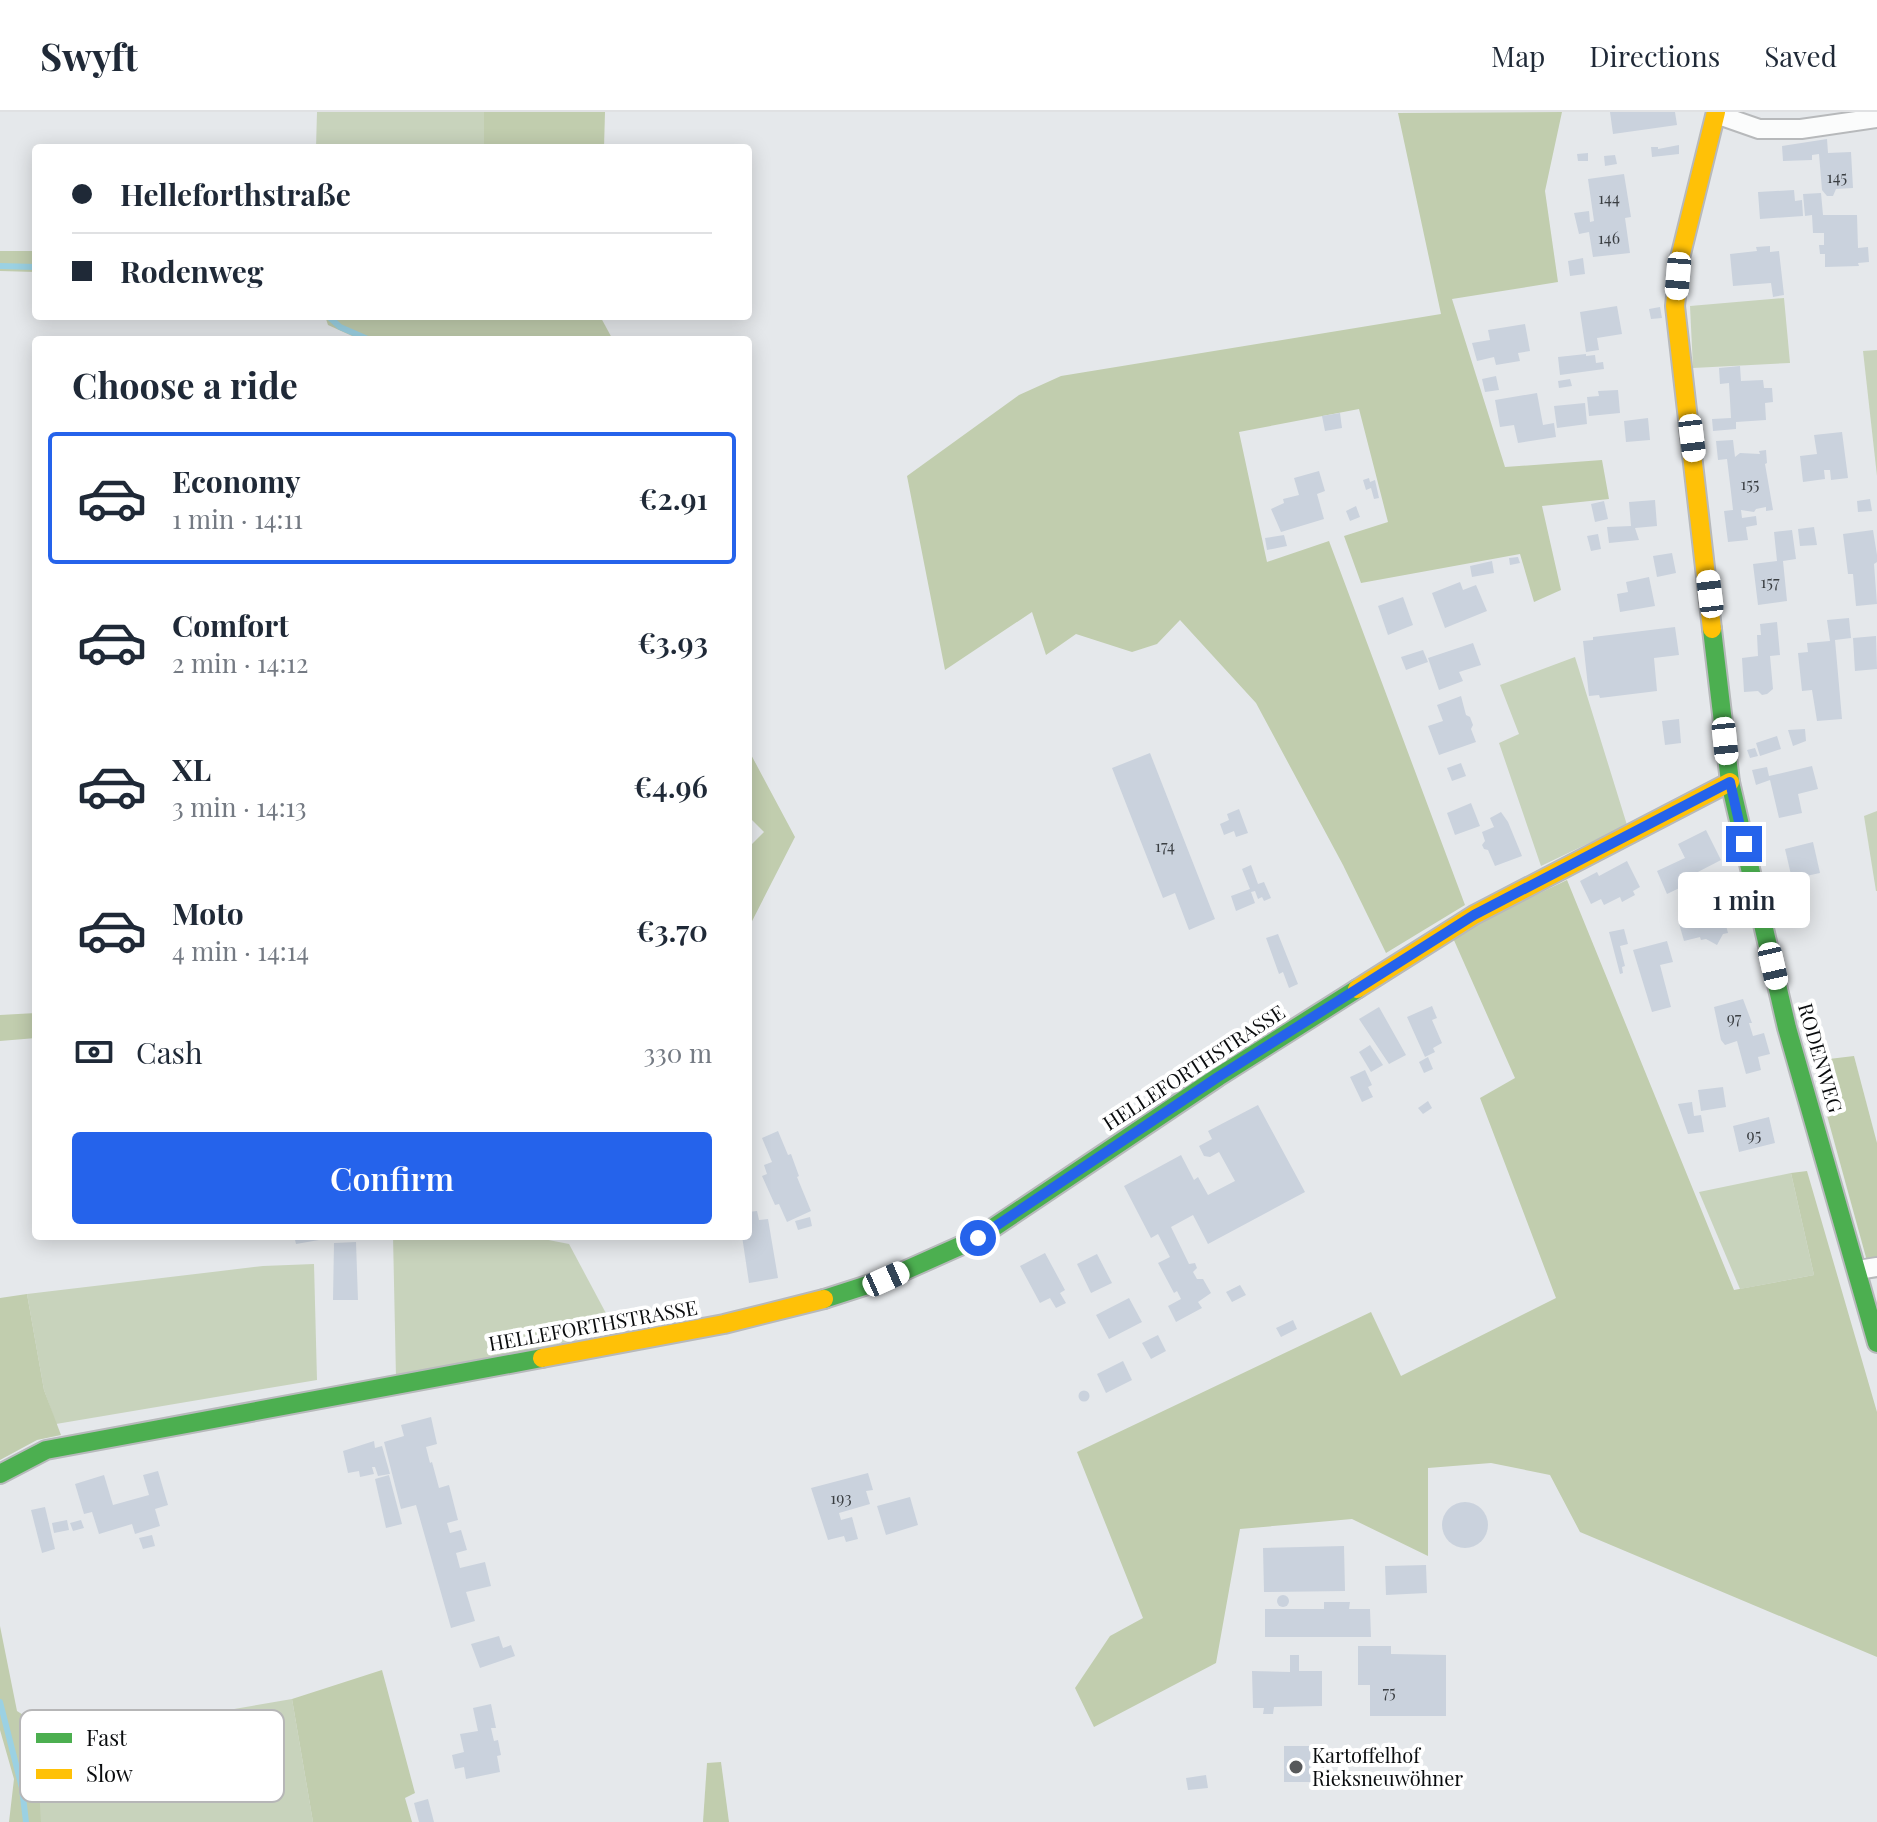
<!DOCTYPE html>
<meta charset="utf-8">
<style>
:root{--surface:#fff;--page:#f6f6f7;--text:#1f2937;--muted:#747a83;--line:#e0e1e3;--accent:#2563eb}
body{margin:0;font-family:"Playfair Display",serif;background:var(--page);color:var(--text);height:100vh;display:flex;flex-direction:column;font-size:30px;white-space:nowrap}
*{box-sizing:border-box;margin:0}
p{font-size:26px;color:var(--muted)}
.icon{flex:none;width:44px;height:44px;fill:none;stroke:currentColor;stroke-width:2;stroke-linecap:round;stroke-linejoin:round}
.map{position:relative;flex:1;overflow:hidden}
.sheet{position:absolute;left:32px;top:224px;width:720px;height:904px;display:flex;flex-direction:column;background:var(--surface);border-radius:8px;box-shadow:0 4px 20px #0003}
.sheet>*{flex:none}
.banner{position:absolute;left:32px;top:32px;width:720px;height:176px;border-radius:8px;box-shadow:0 4px 20px #0003;display:grid;align-content:center;height:176px;padding:0 40px;background:var(--surface)}
.end{position:absolute;width:36px;height:36px;margin:-18px;border:10px solid #2563eb;background:#fff;box-shadow:0 0 0 4px #fff}
.from{border-radius:50%}
.bubble{position:absolute;height:56px;border-radius:8px;background:var(--surface);box-shadow:0 4px 20px #0003;font-size:26px;font-weight:600;line-height:56px;text-align:center}
.car{position:absolute;width:24px;height:48px;margin:-24px -12px;border-radius:10px;box-shadow:0 0 6px 2px #0007;background:linear-gradient(#fff 24%,#345 0 40%,#fff 0 76%,#345 0 86%,#fff 0)}
.banner b{display:flex;align-items:center;gap:28px;height:76px;font-size:30px}
.banner b+b{border-top:2px solid var(--line)}
.banner i{width:20px;height:20px;background:var(--text)}
ul{padding:0;list-style:none}
li{display:flex;align-items:center;gap:24px;height:132px;margin:0 16px 12px;padding:0 24px;border:4px solid transparent;border-radius:8px}
li div{flex:1}
li b{display:block;font-size:30px}
li em{font-style:normal;font-weight:600}
li.current{border-color:var(--accent)}
li>.icon{width:72px;height:72px;stroke-width:1.5}
h2{padding:0 40px;font-size:36px;line-height:96px}
.pay{display:flex;align-items:center;gap:20px;height:88px;padding:0 40px;font-size:30px}
.pay p{margin-inline-start:auto}
.action{display:flex;gap:16px;margin-top:auto;padding:16px 40px}
.action a{flex:1;height:92px;border-radius:8px;background:var(--accent);color:#fff;font-size:32px;font-weight:600;line-height:92px;text-align:center}
header{display:flex;align-items:center;gap:48px;box-sizing:border-box;height:112px;padding:0 40px;background:var(--surface);border-bottom:2px solid var(--line)}
header strong{font-size:38px}
nav{display:flex;gap:44px;margin-inline-start:auto;font-size:28px}
.map>svg:first-child{display:block}
.green{fill:#c8d3bc}
.forest{fill:#c1cdae}
.lines{fill:none;stroke-linecap:round;stroke-linejoin:round}
.stream{stroke:#9bd1e3;stroke-width:6}
.building{fill:#cad2dd}
.street-casing{stroke:#b7b9bb;stroke-width:22}
.fast-casing{stroke:#b7b9bb;stroke-width:22}
.slow-casing{stroke:#b7b9bb;stroke-width:22}
.street{stroke:#fbfcfc;stroke-width:18}
.fast{stroke:#4caf50;stroke-width:18}
.slow{stroke:#ffc107;stroke-width:18}
.route{stroke:#2563eb;stroke-width:10}
.poi-dot{fill:#57595b;stroke:#fff;stroke-width:3}
.labels{text-anchor:middle;stroke-width:8;stroke-linejoin:round;paint-order:stroke}
.number-label{font-size:16px;fill:#3a3e42}
.street-label{font-size:20px;fill:#0a0c0e;stroke:#fff}
.poi-label{font-size:20px;fill:#0a0c0e;stroke:#fff;text-anchor:start}
.key{fill:#fff;stroke:#b6b6b7;stroke-width:2}
.key-label{font-size:22px;fill:#0a0c0e}
</style>
<header>
<strong>Swyft</strong>
<nav><a>Map</a><a>Directions</a><a>Saved</a></nav>
</header>
<div class="map">
<svg width="1877" height="1710" viewBox="0 0 1877 1710">
<rect width="100%" height="100%" fill="#e5e8eb"/>
<g class="green">
<polygon points="317,0 484,0 484,36 316,36"/>
<polygon points="1784,186 1790,251 1693,256 1690,194"/>
<polygon points="1877,238 1877,364 1863,239"/>
<polygon points="1575,545 1627,713 1541,754 1499,631 1519,622 1500,573"/>
<polygon points="1877,699 1877,779 1876,779 1864,704"/>
<polygon points="1791,1061 1814,1163 1740,1177 1699,1080"/>
<polygon points="393,1124 528,1124 569,1132 616,1220 396,1265"/>
<polygon points="314,1152 317,1268 56,1312 44,1278 27,1182 263,1154"/>
<polygon points="292,1587 313,1710 41,1710 40,1647 77,1624"/>
</g>
<g class="forest">
<polygon points="484,0 605,0 604,36 484,36"/>
<polygon points="1562,0 1545,79 1558,170 1452,187 1505,355 1602,348 1609,387 1542,394 1561,478 1534,490 1520,442 1361,471 1344,424 1388,410 1359,297 1239,320 1267,450 1329,429 1465,793 1386,841 1343,753 1256,591 1180,508 1157,532 1132,540 1076,522 1046,543 1032,500 945,558 907,364 1019,283 1061,264 1441,202 1398,1"/>
<polygon points="0,139 36,139 36,160 0,159"/>
<polygon points="325,204 600,204 613,228 361,228 328,213"/>
<polygon points="748,637 795,725 748,817 748,736 764,720 748,704"/>
<polygon points="1567,768 1734,1178 1814,1163 1791,1061 1807,1059 1877,1300 1877,1545 1580,1420 1550,1363 1491,1351 1428,1356 1428,1444 1352,1407 1240,1417 1216,1551 1094,1615 1075,1576 1110,1524 1143,1506 1077,1340 1371,1200 1401,1264 1556,1186 1480,986 1515,966 1453,826 1479,810"/>
<polygon points="36,901 36,926 0,929 0,903"/>
<polygon points="1854,944 1877,1031 1877,1148 1867,1149 1812,949"/>
<polygon points="27,1182 44,1278 61,1323 37,1328 0,1348 0,1186"/>
<polygon points="0,1514 17,1599 40,1614 77,1624 40,1647 41,1710 9,1710 14,1667 0,1618"/>
<polygon points="382,1558 415,1681 405,1686 412,1710 313,1710 292,1587"/>
<polygon points="721,1650 729,1710 703,1710 707,1651"/>
</g>
<g class="lines">
<g class="stream">
<polyline points="0,154 36,155"/>
<polyline points="328,204 340,215 370,228"/>
<polyline points="0,1590 22,1676 26,1710"/>
</g>
</g>
<g class="building">
<polygon points="1610,0 1675,0 1677,13 1613,22"/>
<polygon points="1827,27 1828,41 1851,40 1853,76 1836,77 1833,84 1827,84 1822,78 1819,42 1812,43 1812,48 1783,49 1782,34"/>
<polygon points="1679,33 1679,42 1652,45 1651,35 1658,35 1658,37"/>
<polygon points="1588,41 1588,49 1578,49 1577,42"/>
<polygon points="1615,43 1617,52 1605,54 1604,44"/>
<polygon points="1624,62 1631,105 1625,106 1630,141 1593,145 1589,120 1579,122 1574,101 1589,99 1590,110 1594,109 1588,67"/>
<polygon points="1794,78 1795,89 1802,88 1803,104 1760,107 1758,80"/>
<polygon points="1821,81 1823,103 1857,103 1858,136 1868,135 1869,150 1858,151 1859,154 1825,155 1825,142 1820,142 1819,133 1824,133 1824,121 1813,121 1812,103 1805,104 1803,82"/>
<polygon points="1770,134 1770,140 1779,139 1784,183 1773,185 1771,171 1733,174 1730,142 1757,139 1756,135"/>
<polygon points="1583,146 1585,162 1570,164 1568,149"/>
<polygon points="1617,194 1622,222 1597,226 1599,238 1586,240 1580,200"/>
<polygon points="1660,195 1662,206 1651,207 1649,197"/>
<polygon points="1525,212 1530,239 1518,241 1520,249 1496,253 1494,245 1477,249 1472,231 1490,228 1488,218"/>
<polygon points="1586,242 1586,244 1595,243 1596,251 1603,250 1604,257 1560,263 1558,245"/>
<polygon points="1740,254 1741,269 1763,268 1764,276 1772,276 1773,290 1765,291 1766,308 1736,310 1736,317 1713,319 1712,307 1731,306 1729,271 1720,272 1719,256"/>
<polygon points="1496,264 1499,278 1485,280 1482,267"/>
<polygon points="1570,267 1572,274 1559,276 1558,269"/>
<polygon points="1618,278 1620,301 1589,304 1587,285 1599,284 1598,279"/>
<polygon points="1537,281 1543,313 1554,311 1556,325 1518,331 1514,313 1500,315 1495,288"/>
<polygon points="1585,291 1587,312 1557,316 1554,294"/>
<polygon points="1340,301 1342,316 1325,319 1322,304"/>
<polygon points="1648,306 1650,328 1626,330 1624,309"/>
<polygon points="1842,320 1848,366 1831,368 1830,358 1824,358 1825,367 1803,370 1800,344 1817,342 1814,323"/>
<polygon points="1733,328 1735,345 1740,341 1760,342 1759,339 1766,338 1767,351 1765,352 1773,398 1766,399 1766,395 1756,397 1754,400 1741,398 1742,406 1756,404 1757,413 1746,415 1748,428 1728,430 1724,399 1733,398 1731,380 1727,347 1718,348 1716,329"/>
<polygon points="1319,359 1325,379 1317,382 1324,407 1281,420 1271,397 1284,391 1283,387 1299,383 1294,366"/>
<polygon points="1369,366 1370,370 1375,368 1379,386 1374,387 1371,376 1366,378 1363,368"/>
<polygon points="1870,387 1872,399 1858,400 1857,389"/>
<polygon points="1655,388 1657,414 1635,416 1639,428 1609,431 1607,415 1631,414 1629,390"/>
<polygon points="1604,389 1608,407 1595,410 1591,392"/>
<polygon points="1356,394 1360,405 1350,409 1346,399"/>
<polygon points="1814,415 1817,433 1800,434 1798,417"/>
<polygon points="1792,418 1796,447 1783,449 1787,489 1758,493 1753,452 1777,449 1774,420"/>
<polygon points="1873,418 1877,443 1877,450 1874,452 1877,492 1856,494 1853,462 1848,462 1843,422"/>
<polygon points="1598,422 1601,437 1591,439 1587,424"/>
<polygon points="1284,423 1287,434 1267,438 1265,426"/>
<polygon points="1672,441 1676,461 1657,465 1653,444"/>
<polygon points="1518,445 1520,451 1510,453 1509,446"/>
<polygon points="1492,449 1494,461 1472,465 1470,454"/>
<polygon points="1649,465 1655,494 1620,500 1617,482 1628,480 1626,470"/>
<polygon points="1460,470 1463,478 1476,473 1487,499 1445,516 1432,481"/>
<polygon points="1403,485 1413,513 1388,523 1378,494"/>
<polygon points="1849,506 1851,526 1835,528 1842,607 1817,609 1812,578 1802,579 1798,541 1808,540 1807,531 1830,529 1827,508"/>
<polygon points="1777,510 1780,543 1770,544 1773,577 1767,582 1762,583 1758,579 1744,580 1742,546 1758,544 1757,523 1761,523 1760,512"/>
<polygon points="1675,515 1679,543 1654,546 1657,579 1600,586 1599,583 1589,584 1583,529 1593,528 1593,525"/>
<polygon points="1876,524 1877,557 1855,559 1853,526"/>
<polygon points="1473,531 1481,553 1459,560 1463,569 1439,578 1428,546"/>
<polygon points="1423,538 1428,550 1406,558 1401,545"/>
<polygon points="1461,584 1466,603 1470,605 1473,613 1471,617 1476,630 1439,643 1428,614 1443,609 1437,593"/>
<polygon points="1679,607 1681,631 1665,633 1662,609"/>
<polygon points="1805,617 1806,629 1793,634 1788,618"/>
<polygon points="1777,624 1781,637 1760,644 1756,631"/>
<polygon points="1755,636 1758,644 1750,646 1747,638"/>
<polygon points="1150,641 1215,807 1189,818 1175,781 1163,786 1112,656"/>
<polygon points="1461,651 1466,664 1452,669 1447,656"/>
<polygon points="1812,654 1818,677 1798,682 1802,701 1779,706 1770,668 1756,673 1752,658 1767,655 1769,664"/>
<polygon points="1471,691 1480,714 1455,723 1447,701"/>
<polygon points="1239,697 1248,721 1236,725 1234,719 1224,723 1220,712 1229,708 1227,702"/>
<polygon points="1501,700 1508,710 1522,744 1495,754 1488,738 1484,737 1482,733 1485,729 1482,720 1494,715 1490,706"/>
<polygon points="1706,718 1721,748 1694,762 1696,768 1667,782 1657,759 1685,746 1678,732"/>
<polygon points="1813,730 1820,761 1792,767 1785,737"/>
<polygon points="1627,749 1640,775 1633,779 1635,783 1622,790 1620,785 1604,793 1601,787 1591,792 1580,769 1597,760 1599,764"/>
<polygon points="1251,753 1258,772 1264,770 1271,786 1264,789 1262,785 1258,787 1255,779 1251,780 1255,791 1236,799 1231,784 1250,777 1242,757"/>
<polygon points="1803,766 1807,787 1789,791 1784,770"/>
<polygon points="1721,794 1728,821 1723,822 1717,833 1706,827 1701,828 1700,825 1684,829 1678,808"/>
<polygon points="1624,817 1628,832 1620,834 1625,854 1622,855 1623,861 1620,862 1609,820"/>
<polygon points="1278,822 1298,872 1289,876 1283,860 1279,862 1266,826"/>
<polygon points="1667,829 1673,850 1660,853 1671,895 1652,900 1633,838"/>
<polygon points="1743,887 1752,911 1749,911 1753,924 1764,921 1770,942 1758,945 1761,958 1746,962 1737,929 1725,933 1721,928 1714,895"/>
<polygon points="1432,894 1437,906 1432,908 1442,931 1433,936 1435,940 1425,945 1407,905"/>
<polygon points="1379,895 1406,943 1389,952 1359,907"/>
<polygon points="1370,933 1383,953 1371,960 1359,940"/>
<polygon points="1428,945 1433,957 1424,961 1419,950"/>
<polygon points="1365,958 1372,973 1368,975 1373,985 1362,990 1350,965"/>
<polygon points="1723,975 1726,995 1701,999 1698,978"/>
<polygon points="1428,989 1432,996 1423,1002 1418,996"/>
<polygon points="1692,990 1694,1004 1701,1003 1704,1020 1688,1022 1678,992"/>
<polygon points="1258,993 1305,1080 1208,1132 1193,1103 1171,1115 1189,1152 1195,1151 1197,1156 1193,1160 1197,1167 1203,1167 1211,1181 1198,1190 1202,1196 1176,1210 1168,1194 1181,1187 1177,1179 1174,1181 1158,1151 1170,1145 1158,1122 1151,1126 1124,1074 1181,1043 1194,1068 1198,1065 1208,1083 1235,1069 1219,1040 1210,1045 1204,1044 1199,1034 1212,1027 1208,1019"/>
<polygon points="1769,1005 1775,1031 1739,1040 1733,1014"/>
<polygon points="778,1019 788,1043 791,1042 799,1064 797,1065 811,1099 787,1110 779,1092 775,1093 762,1064 767,1062 764,1053 772,1050 762,1026"/>
<polygon points="757,1099 759,1108 768,1107 778,1166 749,1171 742,1124 748,1124 748,1100"/>
<polygon points="810,1105 812,1114 798,1118 795,1109"/>
<polygon points="294,1124 319,1124 319,1128 296,1132"/>
<polygon points="356,1130 358,1188 333,1188 334,1131"/>
<polygon points="1045,1141 1065,1178 1060,1181 1066,1191 1056,1196 1050,1186 1040,1191 1020,1154"/>
<polygon points="1097,1142 1112,1171 1091,1181 1077,1152"/>
<polygon points="1240,1173 1246,1183 1232,1190 1226,1180"/>
<polygon points="1129,1186 1142,1210 1109,1227 1096,1203"/>
<polygon points="1293,1208 1297,1217 1281,1225 1276,1216"/>
<polygon points="1158,1223 1166,1239 1151,1247 1142,1231"/>
<polygon points="1123,1249 1132,1268 1106,1281 1097,1262"/>
<circle cx="1084" cy="1284" r="5.5"/>
<polygon points="431,1305 437,1332 426,1335 430,1351 432,1350 439,1376 449,1373 458,1408 447,1411 450,1421 461,1418 467,1438 456,1441 460,1456 485,1450 491,1474 466,1480 475,1509 451,1516 416,1393 401,1397 384,1330 404,1324 401,1313"/>
<polygon points="374,1329 375,1336 382,1334 390,1362 378,1364 375,1355 372,1355 374,1362 360,1365 359,1359 348,1361 343,1339"/>
<polygon points="158,1359 168,1393 155,1397 160,1414 135,1422 132,1412 99,1422 92,1400 84,1402 75,1372 104,1363 113,1393 149,1383 143,1363"/>
<polygon points="868,1361 873,1378 866,1379 870,1392 839,1401 841,1408 852,1405 858,1427 846,1430 844,1424 828,1428 811,1376"/>
<polygon points="389,1363 402,1412 386,1416 375,1367"/>
<polygon points="910,1385 918,1413 886,1423 877,1394"/>
<circle cx="1465" cy="1413" r="23"/>
<polygon points="45,1395 55,1437 42,1441 31,1398"/>
<polygon points="67,1408 69,1418 54,1421 52,1411"/>
<polygon points="81,1408 84,1416 73,1419 70,1411"/>
<polygon points="152,1423 155,1434 143,1437 139,1426"/>
<polygon points="1344,1434 1345,1479 1264,1480 1263,1436"/>
<polygon points="1426,1453 1427,1481 1386,1483 1385,1454"/>
<circle cx="1283" cy="1489" r="6"/>
<polygon points="1324,1490 1350,1490 1349,1497 1370,1497 1371,1525 1265,1525 1265,1497 1324,1497"/>
<polygon points="499,1524 503,1536 511,1533 515,1544 480,1556 471,1532"/>
<polygon points="1358,1534 1391,1534 1391,1542 1446,1543 1446,1604 1370,1604 1370,1573 1358,1573"/>
<polygon points="1290,1543 1299,1543 1299,1559 1322,1559 1322,1594 1274,1595 1273,1602 1263,1602 1264,1596 1253,1596 1252,1559 1290,1560"/>
<polygon points="491,1592 496,1616 491,1616 494,1629 498,1628 501,1643 497,1644 500,1660 466,1667 464,1655 455,1657 452,1643 464,1640 460,1622 478,1619 473,1596"/>
<rect x="1284" y="1634" width="28" height="36"/>
<polygon points="1206,1663 1208,1676 1188,1678 1186,1666"/>
<polygon points="428,1687 434,1710 419,1710 414,1691"/>
</g>
<g class="lines">
<defs>
<g id="street">
<polyline points="1716,2 1759,17 1801,17 1877,6"/>
<polyline points="1858,1158 1877,1155"/>
</g>
<g id="fast">
<polyline points="1712,517 1730,670 1787,916 1877,1231"/>
<polyline points="824,1187 886,1167 978,1126 1218,965 1357,877"/>
<polyline points="0,1362 46,1338 542,1246"/>
</g>
<g id="slow">
<polyline points="1712,517 1675,194 1680,146 1716,0"/>
<polyline points="1357,877 1474,803 1730,670"/>
<polyline points="542,1246 724,1212 824,1187"/>
</g>
</defs>
<use href="#street" class="street-casing"/>
<use href="#fast" class="fast-casing"/>
<use href="#slow" class="slow-casing"/>
<use href="#street" class="street"/>
<use href="#fast" class="fast"/>
<use href="#slow" class="slow"/>
</g>
<g class="lines">
<polyline class="route" points="978,1126 1218,965 1474,803 1730,670 1744,732"/>
</g>
<circle class="poi-dot" cx="1296" cy="1655" r="8"/>
<g class="labels">
<g class="number-label">
<text x="1837" y="71">145</text>
<text x="1609" y="92">144</text>
<text x="1609" y="132">146</text>
<text x="1750" y="378">155</text>
<text x="1770" y="476">157</text>
<text x="1165" y="740">174</text>
<text x="1734" y="912">97</text>
<text x="1754" y="1029">95</text>
<text x="841" y="1392">193</text>
<text x="1389" y="1586">75</text>
</g>
<g class="street-label">
<text transform="translate(1820 946) rotate(74)" y="7">RODENWEG</text>
<text transform="translate(1194 956) rotate(-33)" y="7">HELLEFORTHSTRASSE</text>
<text transform="translate(593 1214) rotate(-10)" y="7">HELLEFORTHSTRASSE</text>
</g>
<g class="poi-label">
<text x="1312" y="1651">Kartoffelhof<tspan x="1312" dy="23">Rieksneuwöhner</tspan></text>
</g>
</g>
<rect x="20" y="1598" width="264" height="92" rx="12" class="key"/>
<rect x="36" y="1621" width="36" height="10" fill="#4caf50"/>
<rect x="36" y="1657" width="36" height="10" fill="#ffc107"/>
<g class="key-label">
<text x="86" y="1634">Fast</text>
<text x="86" y="1670">Slow</text>
</g>
</svg>
<i class="end from" style="left:978px;top:1126px"></i>
<i class="end" style="left:1744px;top:732px"></i>
<div class="bubble" style="left:1678px;top:760px;width:132px">1 min</div>
<i class="car" style="left:1678px;top:164px;rotate:185deg"></i>
<i class="car" style="left:1692px;top:326px;rotate:173deg"></i>
<i class="car" style="left:1710px;top:482px;rotate:353deg"></i>
<i class="car" style="left:1725px;top:629px;rotate:174deg"></i>
<i class="car" style="left:1773px;top:854px;rotate:167deg"></i>
<i class="car" style="left:886px;top:1167px;rotate:66deg"></i>
<div class="banner">
<b><i class="from"></i>Helleforthstraße</b>
<b><i></i>Rodenweg</b>
</div>
<section class="sheet">
<h2>Choose a ride</h2>
<ul>
<li class="current"><svg class="icon" aria-label="car" viewBox="0 0 24 24"><path d="M5 17H2v-5l4-1 3-4h7l3 4 3 1v5h-3M9 17h6M6 11h13"/><circle cx="7" cy="17" r="2"/><circle cx="17" cy="17" r="2"/></svg><div><b>Economy</b><p>1 min · 14:11</p></div><em>€2.91</em></li>
<li><svg class="icon" aria-label="car" viewBox="0 0 24 24"><path d="M5 17H2v-5l4-1 3-4h7l3 4 3 1v5h-3M9 17h6M6 11h13"/><circle cx="7" cy="17" r="2"/><circle cx="17" cy="17" r="2"/></svg><div><b>Comfort</b><p>2 min · 14:12</p></div><em>€3.93</em></li>
<li><svg class="icon" aria-label="car" viewBox="0 0 24 24"><path d="M5 17H2v-5l4-1 3-4h7l3 4 3 1v5h-3M9 17h6M6 11h13"/><circle cx="7" cy="17" r="2"/><circle cx="17" cy="17" r="2"/></svg><div><b>XL</b><p>3 min · 14:13</p></div><em>€4.96</em></li>
<li><svg class="icon" aria-label="car" viewBox="0 0 24 24"><path d="M5 17H2v-5l4-1 3-4h7l3 4 3 1v5h-3M9 17h6M6 11h13"/><circle cx="7" cy="17" r="2"/><circle cx="17" cy="17" r="2"/></svg><div><b>Moto</b><p>4 min · 14:14</p></div><em>€3.70</em></li>
</ul>
<div class="pay"><svg class="icon" aria-label="cash" viewBox="0 0 24 24"><path d="M3 7h18v10H3z"/><circle cx="12" cy="12" r="2"/></svg>Cash<p>330 m</p></div>
<div class="action"><a>Confirm</a></div>
</section>
</div>
